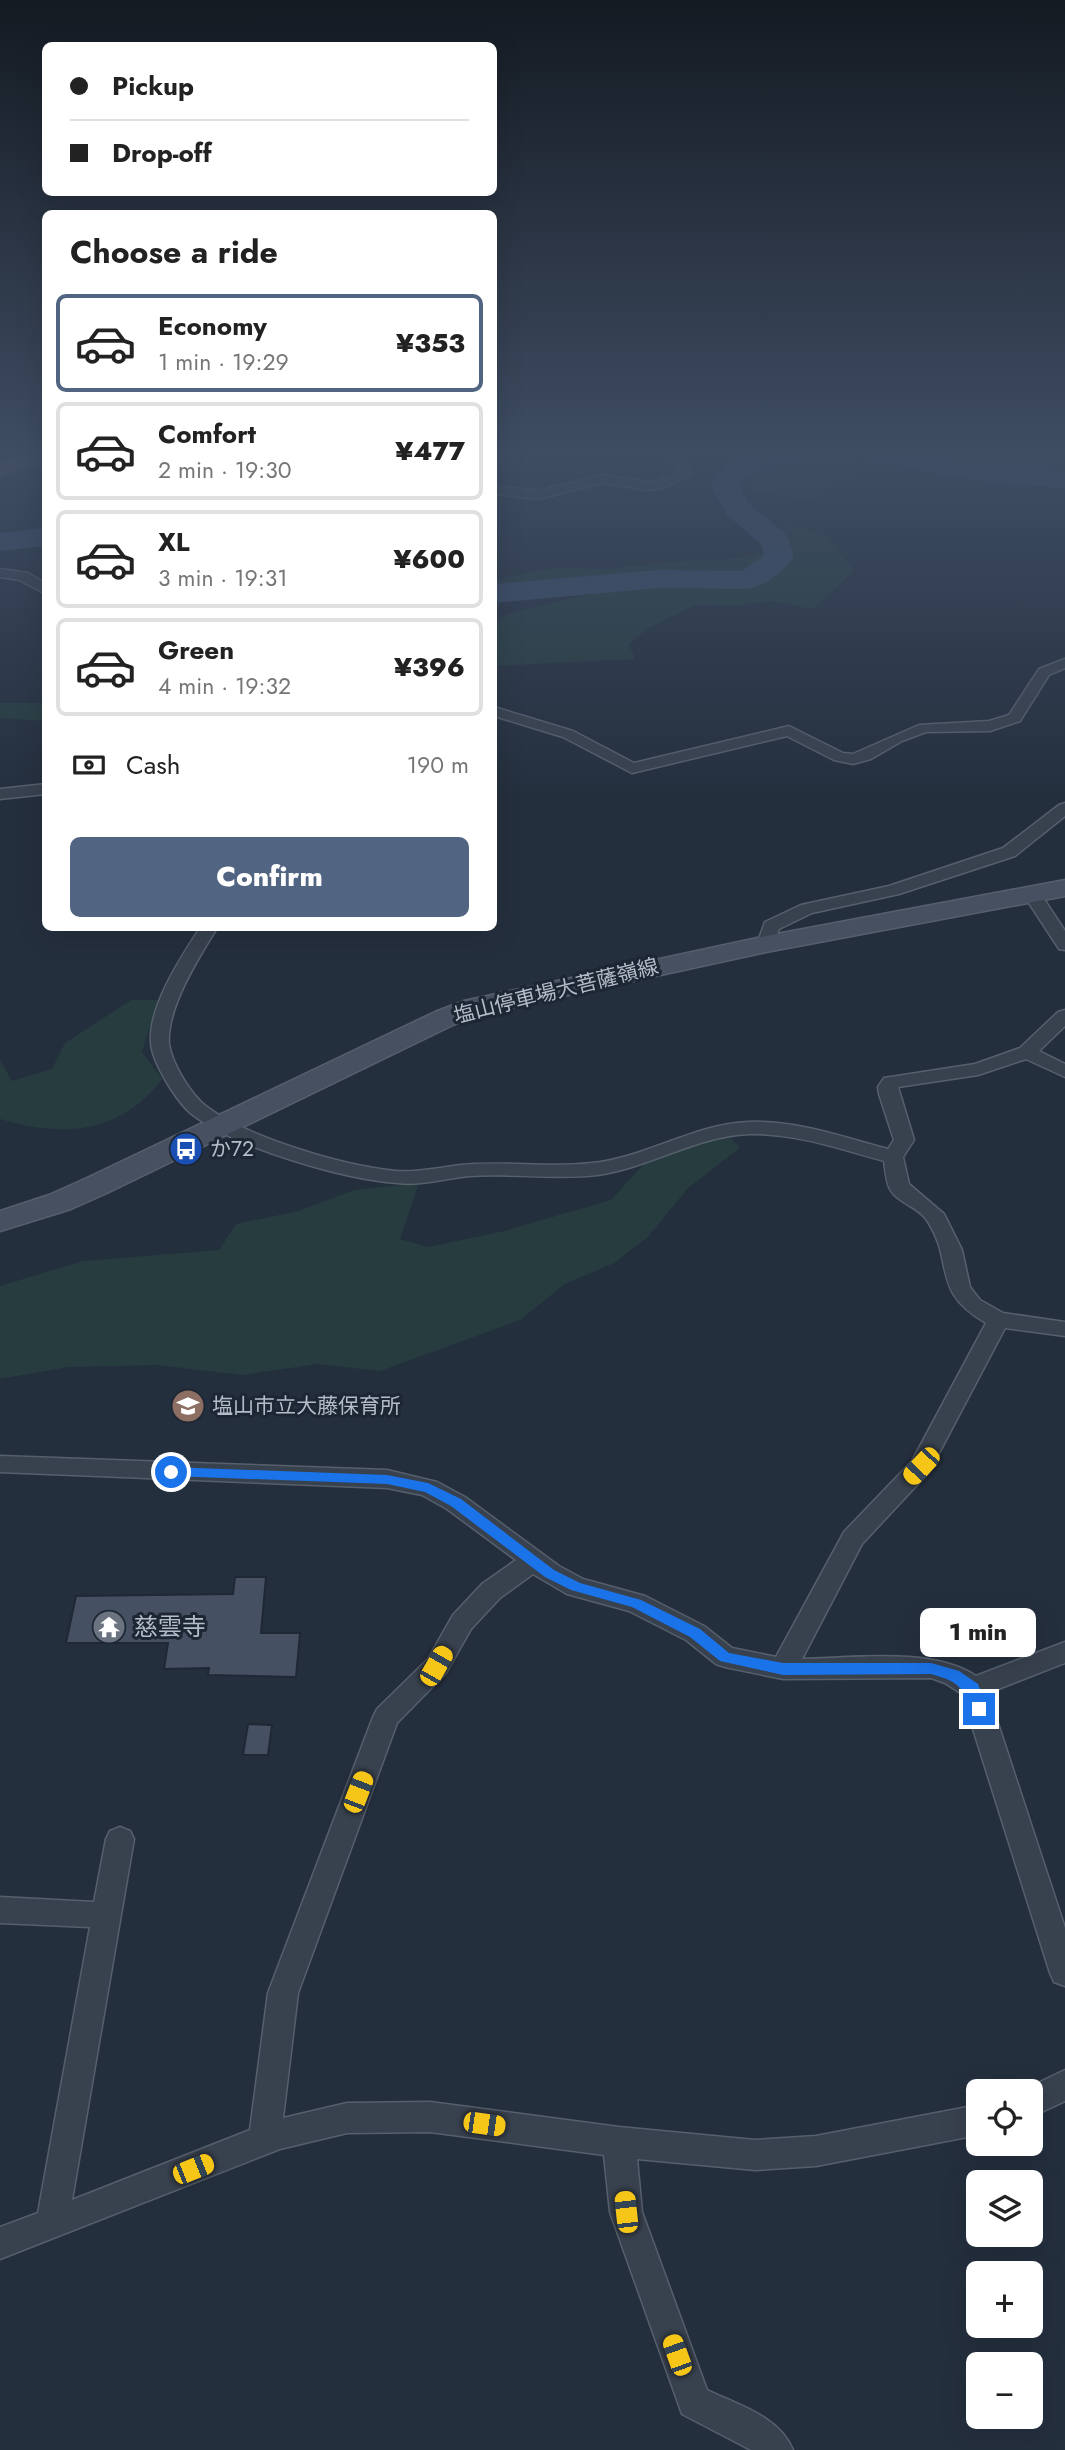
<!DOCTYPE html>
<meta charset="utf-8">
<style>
:root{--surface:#fff;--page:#f2f2f2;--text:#222;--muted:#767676;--line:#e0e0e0;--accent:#516482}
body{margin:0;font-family:Jost,"Noto Sans JP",sans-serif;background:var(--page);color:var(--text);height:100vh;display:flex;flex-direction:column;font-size:26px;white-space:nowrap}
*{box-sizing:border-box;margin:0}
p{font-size:23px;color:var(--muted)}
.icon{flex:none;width:38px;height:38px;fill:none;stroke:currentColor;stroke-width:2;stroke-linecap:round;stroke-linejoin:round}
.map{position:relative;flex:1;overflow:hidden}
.panel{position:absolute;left:42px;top:210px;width:455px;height:721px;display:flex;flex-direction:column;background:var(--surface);border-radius:10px;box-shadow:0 7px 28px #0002}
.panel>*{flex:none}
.top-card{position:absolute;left:42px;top:42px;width:455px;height:154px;border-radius:10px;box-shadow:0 7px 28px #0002;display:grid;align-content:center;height:154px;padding:0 28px;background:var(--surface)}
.buttons{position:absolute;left:966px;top:2079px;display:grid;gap:14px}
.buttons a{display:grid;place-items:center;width:77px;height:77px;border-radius:10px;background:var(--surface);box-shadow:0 7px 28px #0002;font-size:35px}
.end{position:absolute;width:32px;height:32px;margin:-16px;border:9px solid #1a73e8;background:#fff;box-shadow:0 0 0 4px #fff}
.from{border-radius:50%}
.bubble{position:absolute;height:49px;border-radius:10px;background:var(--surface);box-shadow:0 7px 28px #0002;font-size:23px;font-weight:800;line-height:49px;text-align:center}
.car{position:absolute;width:21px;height:42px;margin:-21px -10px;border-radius:9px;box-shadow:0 0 5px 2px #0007;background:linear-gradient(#f5c518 24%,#345 0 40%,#f5c518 0 76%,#345 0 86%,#f5c518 0)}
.top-card b{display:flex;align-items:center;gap:24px;height:66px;font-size:26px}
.top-card b+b{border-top:2px solid var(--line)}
.top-card i{width:18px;height:18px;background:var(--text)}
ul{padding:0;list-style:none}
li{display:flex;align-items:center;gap:21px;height:98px;margin:0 14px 10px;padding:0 14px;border:4px solid var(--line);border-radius:10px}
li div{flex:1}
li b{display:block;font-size:26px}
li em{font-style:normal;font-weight:800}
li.selected{border-color:var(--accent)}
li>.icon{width:63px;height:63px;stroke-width:1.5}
h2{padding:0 28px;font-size:32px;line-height:84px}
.pay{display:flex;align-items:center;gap:18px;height:77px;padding:0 28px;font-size:26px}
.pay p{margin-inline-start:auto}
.button{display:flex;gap:14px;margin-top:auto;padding:14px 28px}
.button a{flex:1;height:80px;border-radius:10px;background:var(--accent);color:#fff;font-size:28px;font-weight:800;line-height:80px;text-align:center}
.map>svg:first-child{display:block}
.green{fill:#263c3f}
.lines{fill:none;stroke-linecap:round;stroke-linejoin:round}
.stream{stroke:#394c67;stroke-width:5}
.river{fill:#394c67;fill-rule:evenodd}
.building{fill:#455162;stroke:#1f2835;stroke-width:2}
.street-casing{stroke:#565f6c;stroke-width:3}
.secondary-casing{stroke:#565f6c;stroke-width:3}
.highway-casing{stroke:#434c59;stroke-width:4}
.street{fill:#38414e;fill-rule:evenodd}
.secondary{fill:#465061;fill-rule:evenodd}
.highway{fill:#746855;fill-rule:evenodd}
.route{fill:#1a73e8}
.labels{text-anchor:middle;stroke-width:6;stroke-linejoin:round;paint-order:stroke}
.street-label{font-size:21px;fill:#b4bcc9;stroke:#1d2633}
.poi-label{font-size:21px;fill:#b4bcc9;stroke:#1d2633;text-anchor:start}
.near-poi-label{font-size:24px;fill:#b4bcc9;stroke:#1d2633;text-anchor:start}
</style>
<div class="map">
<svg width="1065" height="2450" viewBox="0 0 1065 2450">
<rect width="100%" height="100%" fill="#242f3e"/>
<g class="green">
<polygon points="976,453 1065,453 1065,472 965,462"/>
<polygon points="821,457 856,462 864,473 838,480 821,496 801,499 752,491 751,480 764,466"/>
<polygon points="787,522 826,536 854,571 813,609 772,601 740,606 695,605 648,628 629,644 635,659 494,666 494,622 510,613 607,590 587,581 494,591 494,580 553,568 604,569 683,561 730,559 764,553"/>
<polygon points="0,703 45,703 45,721 0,718"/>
<path d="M131 1000H158L142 1052 162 1079C121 1134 62 1138 0 1119V1060L12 1081 52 1069 65 1043Z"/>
<polygon points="685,1137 731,1138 740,1148 688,1188 647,1238 614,1263 565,1284 520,1320 380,1371 318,1364 242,1375 157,1365 68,1367 0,1379 0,1286 83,1261 219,1250 236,1224 299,1211 354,1190 419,1183 400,1239 428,1247 504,1231 611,1200 651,1156"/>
</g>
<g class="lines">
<polyline class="stream" points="898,458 919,454 1027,456 1044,453"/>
<g class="river">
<path d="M754 453H815L811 459 758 469 738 484 749 504 787 535 794 556C783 573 768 584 748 589L658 588 494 603V584L658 570 742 571 764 555 761 544 727 515 710 484 729 461Z"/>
<polygon points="865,453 922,453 968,463 1065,471 1065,489 968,479 869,459"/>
<polygon points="46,528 46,546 0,551 0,533"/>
</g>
</g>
<g class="building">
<polygon points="235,1577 266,1577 261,1633 300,1633 296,1677 208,1675 209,1668 164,1669 168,1643 66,1643 76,1596 233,1594"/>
<polygon points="248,1724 272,1725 268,1755 243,1755"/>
</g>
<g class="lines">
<defs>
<g id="street">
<path d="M658 453C676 453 686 457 692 474L661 489 647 490 603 483 539 499 494 494V486L539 491 603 475 647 482 659 481 679 472 677 465Z"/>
<polygon points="0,569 28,573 46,584 46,594 19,580 0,577"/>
<polygon points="1065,659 1065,668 1049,675 1020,721 990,731 926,732 902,741 871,759 853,764 834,760 787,736 632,773 563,737 494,716 494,707 573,731 634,763 789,726 843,753 853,754 919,725 989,721 1009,715 1039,669"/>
<polygon points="46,784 46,794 0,799 0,789"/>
<polygon points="1065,803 1065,816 1015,856 899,894 812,913 779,929 772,948 766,949 757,944 765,922 801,905 889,886 1003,848 1059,805"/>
<polygon points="1032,889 1038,890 1065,931 1065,950 1059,949 1023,894"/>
<path d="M200 928H217C199 957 166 1009 169 1044 172 1064 191 1095 207 1107 249 1138 343 1166 396 1171 422 1173 448 1165 474 1164 516 1162 559 1168 601 1162 651 1154 697 1124 748 1122 796 1120 843 1137 888 1149L894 1140 879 1094 878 1087 884 1078 975 1064 1020 1048 1058 1012 1065 1010V1026L1039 1051 1065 1064V1077L1026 1059 978 1075 898 1087 914 1140 903 1157 909 1184 944 1214 962 1250 970 1287 980 1300 1003 1313 1065 1322V1336L1005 1328 929 1472 862 1544 802 1659C853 1658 933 1647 976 1676L1065 1642V1663L988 1693 1065 1928V1986L1054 1982 1050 1973 962 1694 945 1683 931 1678 783 1679 725 1667 716 1664 686 1640 629 1611 567 1594 533 1574 500 1598 471 1629 446 1673 397 1723 298 1993 283 2118 347 2103 430 2102 619 2127 755 2140 816 2136 978 2105V2135L816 2166 755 2170 637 2159 642 2212 707 2390C738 2405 779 2416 793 2450H751L682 2414 610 2212 604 2155 430 2132 347 2133 280 2149 0 2259V2227L38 2213 90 1927 0 1923V1897L94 1902 106 1839 110 1831 120 1827 130 1831 134 1839 72 2200 250 2130 268 1993 373 1717 377 1709 428 1659 453 1615 482 1584 516 1560 447 1509 422 1495 387 1488 0 1472V1456L387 1470 437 1482 465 1497 559 1566 583 1579 645 1596 704 1626 732 1648 776 1657 844 1532 912 1461 986 1323C929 1290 956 1263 926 1219 917 1206 895 1202 889 1187 886 1180 885 1169 884 1161 840 1149 796 1133 749 1134 696 1136 649 1168 597 1175 555 1180 512 1173 470 1176 446 1178 422 1186 397 1183 342 1179 237 1148 193 1115 177 1103 152 1062 151 1043 148 1007 181 957 200 928Z"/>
<polygon points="1065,2070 1065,2101 1031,2117 1031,2091 1021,2091"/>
</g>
<polygon id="secondary" points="1065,880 1065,896 766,952 482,1014 455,1024 109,1192 71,1209 0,1231 0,1211 49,1195 87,1178 435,1012 464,1001 766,936"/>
<polygon id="highway" points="24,453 46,453 46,460 0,477 0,462"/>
</defs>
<use href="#street" class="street-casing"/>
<use href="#secondary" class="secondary-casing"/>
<use href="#highway" class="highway-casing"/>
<use href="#street" class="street"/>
<use href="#secondary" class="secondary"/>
<use href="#highway" class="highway"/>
</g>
<linearGradient id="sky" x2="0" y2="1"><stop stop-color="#141a22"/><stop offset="0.57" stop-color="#3f4d63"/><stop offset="1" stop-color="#3f4d63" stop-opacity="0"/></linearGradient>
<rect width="1065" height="796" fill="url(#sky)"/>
<path class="route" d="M171 1467 387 1475 428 1483 461 1499 554 1570 580 1583 641 1600 700 1629 729 1653 783 1663H931L959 1671 978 1684 987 1709 979 1714 974 1713C962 1687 960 1682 931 1674L783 1675 720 1661 690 1637 632 1607 571 1590 545 1577 451 1506 425 1492 387 1484 171 1476 165 1472Z"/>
<defs>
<symbol id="bus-disc" viewBox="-11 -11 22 22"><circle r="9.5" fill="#1a4fb4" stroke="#1d2633"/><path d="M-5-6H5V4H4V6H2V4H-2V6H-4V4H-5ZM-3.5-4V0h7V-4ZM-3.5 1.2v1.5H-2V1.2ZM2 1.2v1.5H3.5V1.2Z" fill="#fff"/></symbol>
<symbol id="school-disc" viewBox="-11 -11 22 22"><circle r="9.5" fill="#8d6e63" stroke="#1d2633"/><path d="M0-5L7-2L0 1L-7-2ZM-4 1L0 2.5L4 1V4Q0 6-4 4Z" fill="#fff"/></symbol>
<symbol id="temple-disc" viewBox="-11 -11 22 22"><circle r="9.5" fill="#6b7280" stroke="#1d2633"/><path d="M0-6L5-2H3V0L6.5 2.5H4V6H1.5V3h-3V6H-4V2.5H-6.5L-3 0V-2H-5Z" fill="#fff"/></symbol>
</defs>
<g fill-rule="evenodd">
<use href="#bus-disc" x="167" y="1130" width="38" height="38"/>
<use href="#school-disc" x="169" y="1387" width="38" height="38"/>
<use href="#temple-disc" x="90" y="1608" width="38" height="38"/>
</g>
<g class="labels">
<g class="street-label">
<text transform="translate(556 991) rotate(-14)" y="7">塩山停車場大菩薩嶺線</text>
</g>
<g class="poi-label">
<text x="210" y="1156">か72</text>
<text x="212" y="1413">塩山市立大藤保育所</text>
</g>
<g class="near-poi-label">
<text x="134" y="1635">慈雲寺</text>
</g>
</g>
</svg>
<div class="buttons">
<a><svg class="icon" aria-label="locate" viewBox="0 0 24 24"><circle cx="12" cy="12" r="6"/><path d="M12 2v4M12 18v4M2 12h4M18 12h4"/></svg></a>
<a><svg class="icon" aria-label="layers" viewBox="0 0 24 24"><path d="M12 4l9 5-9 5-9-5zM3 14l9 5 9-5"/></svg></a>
<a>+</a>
<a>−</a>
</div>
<i class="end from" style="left:171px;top:1472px"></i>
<i class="end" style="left:979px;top:1709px"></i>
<div class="bubble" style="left:920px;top:1608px;width:116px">1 min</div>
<i class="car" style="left:921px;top:1466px;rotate:223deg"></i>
<i class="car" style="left:436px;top:1666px;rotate:30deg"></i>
<i class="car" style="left:358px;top:1792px;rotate:21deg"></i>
<i class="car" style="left:484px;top:2124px;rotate:98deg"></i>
<i class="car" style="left:193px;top:2169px;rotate:68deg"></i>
<i class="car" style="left:626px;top:2212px;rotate:354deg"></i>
<i class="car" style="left:677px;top:2355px;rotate:340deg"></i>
<div class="top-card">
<b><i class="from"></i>Pickup</b>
<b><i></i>Drop-off</b>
</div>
<section class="panel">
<h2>Choose a ride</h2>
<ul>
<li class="selected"><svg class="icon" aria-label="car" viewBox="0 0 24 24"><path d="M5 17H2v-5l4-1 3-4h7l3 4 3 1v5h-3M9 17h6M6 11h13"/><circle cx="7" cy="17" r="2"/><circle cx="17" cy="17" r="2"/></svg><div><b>Economy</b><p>1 min · 19:29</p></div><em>¥353</em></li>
<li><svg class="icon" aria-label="car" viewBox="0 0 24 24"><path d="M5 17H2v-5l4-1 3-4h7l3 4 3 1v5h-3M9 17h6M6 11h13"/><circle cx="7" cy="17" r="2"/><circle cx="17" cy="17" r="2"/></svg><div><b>Comfort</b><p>2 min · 19:30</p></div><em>¥477</em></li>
<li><svg class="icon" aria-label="car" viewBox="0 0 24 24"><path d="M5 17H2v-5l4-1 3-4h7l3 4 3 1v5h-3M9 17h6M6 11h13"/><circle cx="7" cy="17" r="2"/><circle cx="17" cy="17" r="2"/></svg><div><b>XL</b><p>3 min · 19:31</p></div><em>¥600</em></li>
<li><svg class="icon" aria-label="car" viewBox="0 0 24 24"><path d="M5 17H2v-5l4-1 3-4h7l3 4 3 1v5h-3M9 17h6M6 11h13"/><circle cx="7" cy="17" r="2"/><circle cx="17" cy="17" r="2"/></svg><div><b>Green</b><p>4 min · 19:32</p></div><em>¥396</em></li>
</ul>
<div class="pay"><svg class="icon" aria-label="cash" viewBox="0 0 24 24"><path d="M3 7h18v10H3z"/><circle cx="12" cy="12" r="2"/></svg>Cash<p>190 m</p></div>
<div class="button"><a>Confirm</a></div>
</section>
</div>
